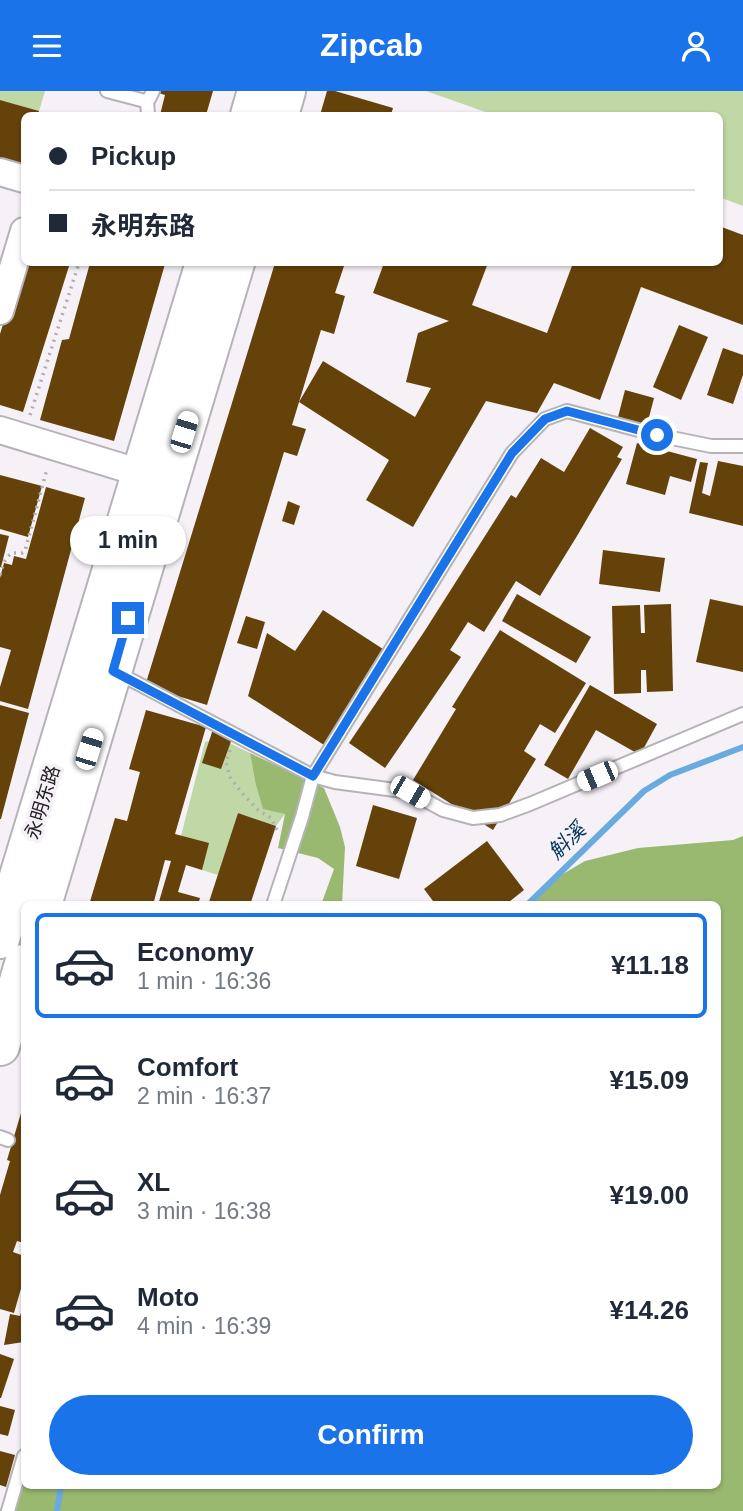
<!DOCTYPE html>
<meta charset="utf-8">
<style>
:root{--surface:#fff;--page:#f2f2f3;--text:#1f2937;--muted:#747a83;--line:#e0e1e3;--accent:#1a73e8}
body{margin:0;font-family:Arial,"Noto Sans SC",sans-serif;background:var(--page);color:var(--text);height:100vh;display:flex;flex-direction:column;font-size:26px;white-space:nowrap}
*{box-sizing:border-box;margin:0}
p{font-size:23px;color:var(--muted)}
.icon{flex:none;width:38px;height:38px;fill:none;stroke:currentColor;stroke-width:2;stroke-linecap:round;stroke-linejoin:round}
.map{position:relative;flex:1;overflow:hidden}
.panel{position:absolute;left:21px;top:810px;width:700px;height:588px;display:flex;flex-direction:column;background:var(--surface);border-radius:10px;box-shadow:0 2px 5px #0004}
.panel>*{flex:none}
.guide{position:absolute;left:21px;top:21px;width:702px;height:154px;border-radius:10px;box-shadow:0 2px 5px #0004;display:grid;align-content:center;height:154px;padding:0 28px;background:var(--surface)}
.end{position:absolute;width:32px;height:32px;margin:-16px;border:9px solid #1a73e8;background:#fff;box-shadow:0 0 0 4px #fff}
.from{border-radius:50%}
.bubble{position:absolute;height:49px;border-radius:24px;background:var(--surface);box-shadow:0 2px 5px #0004;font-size:23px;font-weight:700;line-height:49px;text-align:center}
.car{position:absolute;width:21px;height:42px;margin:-21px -10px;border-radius:9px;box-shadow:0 0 5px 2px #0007;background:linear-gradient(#fff 24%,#345 0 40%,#fff 0 76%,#345 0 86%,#fff 0)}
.guide b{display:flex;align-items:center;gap:24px;height:66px;font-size:26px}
.guide b+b{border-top:2px solid var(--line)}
.guide i{width:18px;height:18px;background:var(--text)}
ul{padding:12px 0 0;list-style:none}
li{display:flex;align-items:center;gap:21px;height:105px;margin:0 14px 10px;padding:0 14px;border:4px solid transparent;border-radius:10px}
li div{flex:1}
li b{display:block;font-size:26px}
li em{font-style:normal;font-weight:700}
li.active{border-color:var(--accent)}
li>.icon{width:63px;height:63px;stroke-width:1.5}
.button{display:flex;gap:14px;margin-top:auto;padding:14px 28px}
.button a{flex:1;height:80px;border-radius:42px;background:var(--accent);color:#fff;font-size:28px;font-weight:700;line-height:80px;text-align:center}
header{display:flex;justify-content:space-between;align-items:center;height:91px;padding:0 28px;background:var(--accent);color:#fff;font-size:32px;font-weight:700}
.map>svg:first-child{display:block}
.green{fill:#c0d7a6}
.forest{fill:#99b971}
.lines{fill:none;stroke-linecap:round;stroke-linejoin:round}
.stream{stroke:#69aadf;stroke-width:6}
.building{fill:#654209}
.lane-casing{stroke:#b6b3b8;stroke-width:16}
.street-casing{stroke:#b6b3b8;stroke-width:30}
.primary-casing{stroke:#b6b3b8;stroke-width:42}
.path{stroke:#b0adb2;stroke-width:3.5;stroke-dasharray:2 5;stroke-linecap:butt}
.lane{stroke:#fff;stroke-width:12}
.street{stroke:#fff;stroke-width:26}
.primary{stroke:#fff;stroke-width:38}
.route{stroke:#1a73e8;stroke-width:9}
.labels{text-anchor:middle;stroke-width:7;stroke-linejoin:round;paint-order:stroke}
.street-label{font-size:19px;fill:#211f22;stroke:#f5f1f7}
.water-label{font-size:21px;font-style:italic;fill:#003558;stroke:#f5f1f7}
</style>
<header><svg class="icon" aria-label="menu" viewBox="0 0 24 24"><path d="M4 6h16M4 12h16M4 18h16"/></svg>Zipcab<svg class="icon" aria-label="person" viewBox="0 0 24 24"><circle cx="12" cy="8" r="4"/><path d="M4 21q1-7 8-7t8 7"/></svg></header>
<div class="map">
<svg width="743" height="1420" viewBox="0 0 743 1420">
<rect width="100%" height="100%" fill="#f5f1f7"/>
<g class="green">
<polygon points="0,0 45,0 39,20 0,9"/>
<polygon points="426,0 743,0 743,115 719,106 719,24 494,24"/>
<polygon points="219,647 250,662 255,690 285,723 276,735 238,722 218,784 202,779 181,745 205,651"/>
</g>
<g class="forest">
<polygon points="250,662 324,697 340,736 345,756 342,814 321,814 334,778 318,767 278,757 285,723 263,718 255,690"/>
<polygon points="743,745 743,1420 7,1420 24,1342 24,1395 718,1395 718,814 527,814 551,790 585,770 638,757 733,749"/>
</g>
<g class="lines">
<g class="stream">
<polyline points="527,814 644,700 670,684 743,656"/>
<polyline points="57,1420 61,1395"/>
</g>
</g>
<g class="building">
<polygon points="152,0 213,0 206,24 160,24 165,4"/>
<polygon points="327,0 335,0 393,17 391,24 320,24"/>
<polygon points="0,9 39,20 38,24 24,24 24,79 0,72"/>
<polygon points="719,135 743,144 743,234 641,196 600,309 554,292 537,322 486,310 413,436 366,409 389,369 299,311 323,270 415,326 431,297 406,291 418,242 449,230 373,202 384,172 488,172 472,214 547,242 573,172 719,172"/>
<polygon points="24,164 24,172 70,172 23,321 0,314 0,243"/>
<polygon points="90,172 159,172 165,173 114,350 40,329 62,249 69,248"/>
<polygon points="275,172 345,172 335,202 345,205 334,243 321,239 292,334 306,338 297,365 284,361 207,614 145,595"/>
<polygon points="679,234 708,246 681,309 653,296"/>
<polygon points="723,257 743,264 743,284 733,313 707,304"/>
<polygon points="625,299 654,307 647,334 618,326"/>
<polygon points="590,337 623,356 617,366 622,368 577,445 540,505 516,490 484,541 468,531 450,559 461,566 385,677 349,652 424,541 511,404 516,407 541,367 564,381"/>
<polygon points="637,352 697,368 691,391 670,385 665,404 626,393"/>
<polygon points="718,370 743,375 743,435 689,422 700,371 708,372 702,402 710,405"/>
<polygon points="0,384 42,395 28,446 0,438"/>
<polygon points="46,396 85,407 28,618 0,610 0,596 11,559 0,556 0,487 4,472 12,474 14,465 26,468"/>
<polygon points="288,410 300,415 294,434 282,430"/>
<polygon points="0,443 9,445 1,476 0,476"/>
<polygon points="603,459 665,467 660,501 599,493"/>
<polygon points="517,503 591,546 576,572 502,530"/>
<polygon points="710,508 743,515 743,581 696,571"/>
<polygon points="671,513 673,600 647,601 646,579 641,579 641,602 614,603 612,515 640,514 641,542 645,542 644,514"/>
<polygon points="323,519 386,560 324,654 248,605 267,542 295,560"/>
<polygon points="246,525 265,531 257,558 237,552"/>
<polygon points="500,539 586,592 555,642 540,633 524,660 536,668 493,739 413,689 456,618 452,616"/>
<polygon points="590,594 657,633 640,664 596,639 568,688 544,674"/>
<polygon points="0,614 29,622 1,728 0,728"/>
<polygon points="146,619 206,636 175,743 209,752 202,779 186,774 178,801 200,807 198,814 158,814 171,770 165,769 153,814 89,814 115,727 127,730 140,681 129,678"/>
<polygon points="213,638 233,645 221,678 202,672"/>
<polygon points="373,714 417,727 399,788 356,775"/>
<polygon points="238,722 276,735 250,814 208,814"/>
<polygon points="487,750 524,799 505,814 436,814 424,798"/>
<polygon points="24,1012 24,1152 17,1150 13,1161 24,1165 24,1187 14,1222 0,1218 0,1104 10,1070 7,1069"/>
<polygon points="24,1212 24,1251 4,1254 10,1223 20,1225"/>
<polygon points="0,1263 14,1268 1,1307 0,1307"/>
<polygon points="0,1315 15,1319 8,1345 0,1343"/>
<polygon points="0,1360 15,1364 6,1396 0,1394"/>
</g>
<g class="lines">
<defs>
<g id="lane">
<polyline points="107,0 145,10 149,8 153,0"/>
<polyline points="147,9 148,24"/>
<polyline points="116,581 313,685 335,691 410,701 443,719 473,727 500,724 530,713 743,623"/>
<polyline points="273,814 302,726 313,685 512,362 545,328 567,320 657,344 711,355 743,355"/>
<polyline points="0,1046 8,1049"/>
<polyline points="8,1420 24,1365"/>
</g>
<g id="street">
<polyline points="0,81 24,88"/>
<polyline points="0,220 24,140"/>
<polyline points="0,339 141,382"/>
</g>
<g id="primary">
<polyline points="250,24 257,0"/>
<polyline points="279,24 286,0"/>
<polyline points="42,814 235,172"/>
<polyline points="0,848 205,172"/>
<polyline points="0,955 24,873"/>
</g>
</defs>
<use href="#lane" class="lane-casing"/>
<use href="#street" class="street-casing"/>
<use href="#primary" class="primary-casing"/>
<g class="path">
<polyline points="30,324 79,172"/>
<polyline points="0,484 4,471 11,462 22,462 25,460 47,378"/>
<polyline points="230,659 226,672 230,686 241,701 258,719 271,727 279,743"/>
</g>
<use href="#lane" class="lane"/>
<use href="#street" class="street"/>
<use href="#primary" class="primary"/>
</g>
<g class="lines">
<polyline class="route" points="128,527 113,580 313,685 512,362 545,328 567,320 657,344"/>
</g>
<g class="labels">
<g class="street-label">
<text transform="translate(42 711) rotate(-73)" y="7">永明东路</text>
</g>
<g class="water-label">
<text transform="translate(567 750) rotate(-44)" y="7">斛溪</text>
</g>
</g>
</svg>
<i class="end from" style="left:657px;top:344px"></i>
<i class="end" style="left:128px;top:527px"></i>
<div class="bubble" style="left:70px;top:425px;width:116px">1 min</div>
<i class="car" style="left:184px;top:341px;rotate:17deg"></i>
<i class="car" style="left:89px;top:658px;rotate:17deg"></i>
<i class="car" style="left:597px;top:685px;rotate:247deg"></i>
<i class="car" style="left:410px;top:701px;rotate:120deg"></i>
<div class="guide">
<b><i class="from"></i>Pickup</b>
<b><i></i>永明东路</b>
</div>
<section class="panel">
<ul>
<li class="active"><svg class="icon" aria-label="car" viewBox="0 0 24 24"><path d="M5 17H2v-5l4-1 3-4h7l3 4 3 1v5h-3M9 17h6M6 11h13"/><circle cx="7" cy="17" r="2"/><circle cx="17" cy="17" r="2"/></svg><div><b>Economy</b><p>1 min · 16:36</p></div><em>¥11.18</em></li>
<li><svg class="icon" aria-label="car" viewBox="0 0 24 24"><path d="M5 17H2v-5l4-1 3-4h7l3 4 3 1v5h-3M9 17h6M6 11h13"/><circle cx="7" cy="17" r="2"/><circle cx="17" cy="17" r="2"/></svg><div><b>Comfort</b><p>2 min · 16:37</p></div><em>¥15.09</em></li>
<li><svg class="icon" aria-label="car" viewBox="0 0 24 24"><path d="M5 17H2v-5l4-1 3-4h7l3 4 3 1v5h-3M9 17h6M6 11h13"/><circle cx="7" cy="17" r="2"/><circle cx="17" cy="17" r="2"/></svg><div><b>XL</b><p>3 min · 16:38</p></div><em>¥19.00</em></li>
<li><svg class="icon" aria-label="car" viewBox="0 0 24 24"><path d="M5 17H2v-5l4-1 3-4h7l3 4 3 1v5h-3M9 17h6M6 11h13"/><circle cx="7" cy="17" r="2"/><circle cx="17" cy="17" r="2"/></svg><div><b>Moto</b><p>4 min · 16:39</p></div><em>¥14.26</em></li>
</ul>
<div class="button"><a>Confirm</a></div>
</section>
</div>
